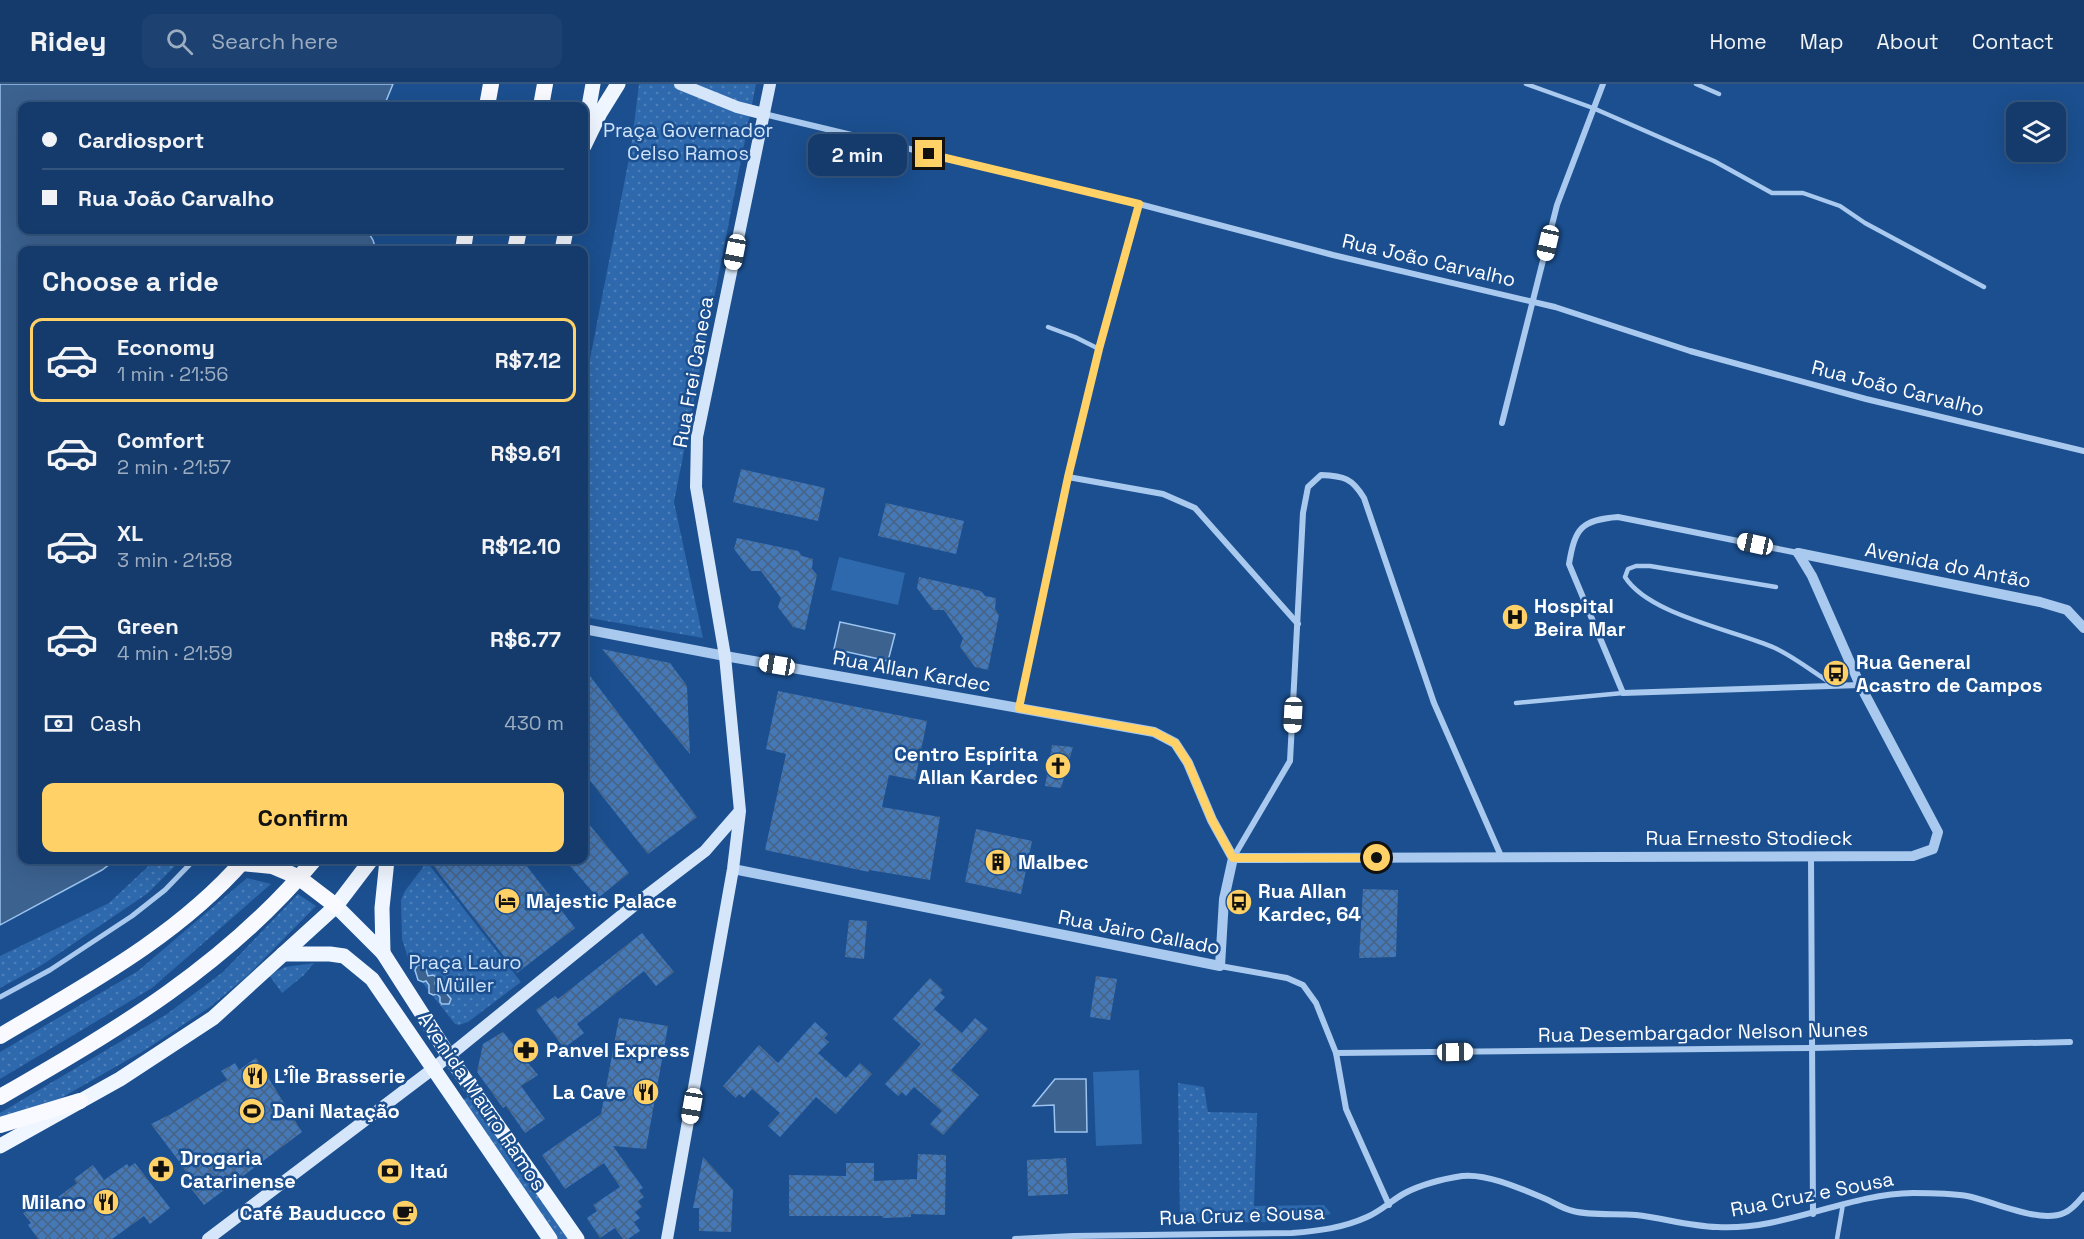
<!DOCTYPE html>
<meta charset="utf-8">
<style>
:root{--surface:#143b6b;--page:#1d4271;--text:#f1f3f6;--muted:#9dadc1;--line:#33557e;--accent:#ffd166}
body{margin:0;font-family:"Space Grotesk",sans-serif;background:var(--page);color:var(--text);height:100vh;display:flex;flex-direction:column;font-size:22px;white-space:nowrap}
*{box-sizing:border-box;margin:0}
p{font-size:20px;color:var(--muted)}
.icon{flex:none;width:33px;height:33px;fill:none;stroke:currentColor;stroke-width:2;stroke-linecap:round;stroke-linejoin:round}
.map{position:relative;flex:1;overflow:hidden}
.details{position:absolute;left:18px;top:162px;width:570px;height:618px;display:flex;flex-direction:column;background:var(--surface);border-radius:12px;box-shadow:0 6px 24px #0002,0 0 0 2px var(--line)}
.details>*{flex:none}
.guide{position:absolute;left:18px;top:18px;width:570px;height:132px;border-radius:12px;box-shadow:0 6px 24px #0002,0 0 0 2px var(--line);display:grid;align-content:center;height:132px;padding:0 24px;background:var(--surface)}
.controls{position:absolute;left:2006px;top:18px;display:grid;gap:12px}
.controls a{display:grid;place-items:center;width:60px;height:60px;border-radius:12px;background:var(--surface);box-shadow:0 6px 24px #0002,0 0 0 2px var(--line);font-size:30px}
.end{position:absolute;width:27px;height:27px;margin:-14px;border:8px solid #ffd166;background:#111;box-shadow:0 0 0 3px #111}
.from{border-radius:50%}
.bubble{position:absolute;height:42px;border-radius:12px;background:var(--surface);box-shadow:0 6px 24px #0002,0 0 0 2px var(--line);font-size:20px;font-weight:700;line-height:42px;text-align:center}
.car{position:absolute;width:18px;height:36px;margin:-18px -9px;border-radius:8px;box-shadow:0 0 4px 2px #0007;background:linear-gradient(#fff 24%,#345 0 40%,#fff 0 76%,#345 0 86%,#fff 0)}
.guide b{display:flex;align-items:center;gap:21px;height:57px;font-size:22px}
.guide b+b{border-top:2px solid var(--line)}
.guide i{width:15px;height:15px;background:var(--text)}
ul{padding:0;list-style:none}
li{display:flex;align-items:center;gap:18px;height:84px;margin:0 12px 9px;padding:0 12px;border:3px solid transparent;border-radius:12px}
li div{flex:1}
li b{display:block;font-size:22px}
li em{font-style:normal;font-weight:700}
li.on{border-color:var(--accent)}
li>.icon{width:54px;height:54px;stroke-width:1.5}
h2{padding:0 24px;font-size:27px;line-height:72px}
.pay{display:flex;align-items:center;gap:15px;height:66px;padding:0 24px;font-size:22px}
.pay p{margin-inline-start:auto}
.cta{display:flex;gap:12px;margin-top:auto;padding:12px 24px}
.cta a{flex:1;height:69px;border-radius:12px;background:var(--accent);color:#111;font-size:24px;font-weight:700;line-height:69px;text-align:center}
header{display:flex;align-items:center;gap:36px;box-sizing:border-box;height:84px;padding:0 30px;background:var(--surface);border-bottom:2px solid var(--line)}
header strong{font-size:28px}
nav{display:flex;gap:33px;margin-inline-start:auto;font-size:21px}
.search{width:420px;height:54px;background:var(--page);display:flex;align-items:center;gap:15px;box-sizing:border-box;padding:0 21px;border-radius:12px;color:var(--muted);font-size:22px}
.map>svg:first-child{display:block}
.grass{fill:url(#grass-dots)}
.pitch{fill:#2e69ad}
.water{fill:#3c6290;stroke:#9cc4f0;stroke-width:1.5}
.building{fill:url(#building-cross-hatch)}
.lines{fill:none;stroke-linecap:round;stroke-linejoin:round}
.service{stroke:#a9c9ee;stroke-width:4.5}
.pedestrian{stroke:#a9c9ee;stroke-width:5}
.minor{stroke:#a9c9ee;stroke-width:6}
.tertiary{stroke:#a9c9ee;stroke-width:10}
.secondary{stroke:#d6e6fa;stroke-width:12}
.primary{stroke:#f0f6ff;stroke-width:15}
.trunk{stroke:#f8faff;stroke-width:16}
.route{stroke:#ffd166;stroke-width:8}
.labels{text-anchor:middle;stroke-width:5;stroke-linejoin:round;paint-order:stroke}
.park-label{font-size:20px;fill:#cfe3fa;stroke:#1b4f8f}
.street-label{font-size:20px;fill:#fff;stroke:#1b4f8f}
.poi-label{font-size:20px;font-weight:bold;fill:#fff;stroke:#1b4f8f;text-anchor:start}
</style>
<header>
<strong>Ridey</strong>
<div class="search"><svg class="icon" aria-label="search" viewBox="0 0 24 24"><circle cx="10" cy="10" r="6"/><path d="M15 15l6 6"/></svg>Search here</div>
<nav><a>Home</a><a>Map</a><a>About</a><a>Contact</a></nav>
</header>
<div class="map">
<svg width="2084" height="1155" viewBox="0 0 2084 1155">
<defs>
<pattern id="grass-dots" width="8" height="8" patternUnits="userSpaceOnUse" patternTransform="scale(1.5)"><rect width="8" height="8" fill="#2e69ad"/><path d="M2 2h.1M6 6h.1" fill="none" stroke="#4d80b9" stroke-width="1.8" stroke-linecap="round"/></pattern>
<pattern id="building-cross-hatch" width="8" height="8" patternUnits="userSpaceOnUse" patternTransform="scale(1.5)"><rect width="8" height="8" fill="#4478b7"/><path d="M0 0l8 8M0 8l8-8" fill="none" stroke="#486282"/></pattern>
</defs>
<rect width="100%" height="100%" fill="#1b4f8f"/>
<g class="grass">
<polygon points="639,0 756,0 674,418 703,554 584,533 584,306 631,64"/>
<polygon points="155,776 181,776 148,809 42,881 0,904 0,872 109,819"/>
<polygon points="427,778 521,898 468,938 459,941 455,940 411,884 402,855 401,816 405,807"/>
<polygon points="247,794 271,800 152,904 0,995 0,968 138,887"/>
<polygon points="298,810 316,822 248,891 210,923 145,966 42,1025 0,1037 0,1029 167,930 223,888"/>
<polygon points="314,879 304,891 282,909 269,891 285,883"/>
<polygon points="1178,999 1204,1003 1208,1028 1257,1029 1254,1122 1324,1121 1331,1130 1285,1138 1180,1139"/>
<polygon points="471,1011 571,1155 556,1155 461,1017"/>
</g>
<g class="pitch">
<polygon points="839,473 905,489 898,521 831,506"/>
<polygon points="1139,986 1142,1060 1096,1062 1093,988"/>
</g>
<g class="water">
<polygon points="0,0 393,0 384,22 22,22 22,146 367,146 373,156 376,166 22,166 22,776 115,776 102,786 0,841"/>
<polygon points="840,538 895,550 888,577 834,565"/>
<polygon points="418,880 425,883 428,892 433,891 436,893 435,900 438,903 444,902 446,905 447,910 451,915 449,920 442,920 440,918 440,913 437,910 433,911 429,909 429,901 426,897 423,898 418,896 415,886"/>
<polygon points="1055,995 1086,995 1087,1048 1055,1048 1054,1021 1033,1022"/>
</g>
<g class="building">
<polygon points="741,385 825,404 818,437 733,418"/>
<polygon points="886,419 964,437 956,470 878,452"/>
<polygon points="737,454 798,467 802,472 813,475 812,485 817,491 805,546 793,543 778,523 781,514 761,487 751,487 734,465"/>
<polygon points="919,493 981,507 985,512 996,514 995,525 999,531 988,586 975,583 960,563 963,554 944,526 933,526 917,504"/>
<polygon points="602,565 670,579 687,602 690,670"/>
<polygon points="584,584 697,733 648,770 584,689"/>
<polygon points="778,607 927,637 915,696 889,691 882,723 940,733 930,796 869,786 869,788 765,766 786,670 766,665"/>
<polygon points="1052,661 1073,663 1061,704 1045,702"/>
<polygon points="584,734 629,789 598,814 565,776 584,776"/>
<polygon points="976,745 1032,757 1021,810 965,798"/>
<polygon points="429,776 522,776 575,844 517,889"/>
<polygon points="1363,805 1398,806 1396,873 1359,874"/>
<polygon points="849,836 867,837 864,875 845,873"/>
<polygon points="642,849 674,888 656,902 644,887 577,940 584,949 564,964 536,926 555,912 558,915"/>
<polygon points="1096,892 1117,895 1110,936 1090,933"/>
<polygon points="930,894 943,906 940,909 945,913 934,925 962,949 975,934 988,945 951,986 979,1011 943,1051 930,1040 942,1027 914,1003 906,1012 902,1008 898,1012 885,1000 921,960 893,935"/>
<polygon points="619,934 668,942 646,1065 613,1062 643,1104 639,1106 644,1113 638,1117 642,1123 635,1128 640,1134 634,1138 640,1147 628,1155 623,1155 615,1144 600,1154 587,1134 597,1127 593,1121 620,1103 604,1079 565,1105 542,1071 601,1030"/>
<polygon points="815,938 828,950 824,954 829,958 818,969 846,994 860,979 872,990 836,1030 816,1013 780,1053 768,1042 780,1029 752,1005 744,1014 739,1010 736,1014 723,1002 759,961 778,979"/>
<polygon points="503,948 538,991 521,1002 545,1035 525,1049 506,1022 503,1024 477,988 483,960"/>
<polygon points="256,974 302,1048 204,1121 186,1098 190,1095 181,1080 151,1040 171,1030 227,996 221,987 235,979 239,986"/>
<polygon points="918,1070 946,1071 945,1131 911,1130 911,1133 883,1134 882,1132 789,1132 789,1091 846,1092 846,1079 874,1079 874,1097 917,1095"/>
<polygon points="703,1073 733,1106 731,1148 699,1147 699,1124 693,1124"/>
<polygon points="1066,1074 1068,1110 1028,1112 1027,1076"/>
<polygon points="135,1079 170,1124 150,1140 144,1132 112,1155 38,1155 28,1141 31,1139 23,1129 45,1113 50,1119 77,1099 74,1095 93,1081 104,1096 127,1080 129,1083"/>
</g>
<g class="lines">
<g class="service">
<polyline points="1526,0 1593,24 1714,77 1772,109 1803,109 1840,122 1865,139 1984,203"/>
<polyline points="1696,0 1719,10"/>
<polyline points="1048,243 1075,253 1099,265"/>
<path d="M1776 503 1650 482H1636L1628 485 1625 493C1649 531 1734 546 1775 564 1796 574 1814 589 1834 601"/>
<polyline points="1516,619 1623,609"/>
<polyline points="1837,1155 1843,1120"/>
</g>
<polyline class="pedestrian" points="0,913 50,886 132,832 165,806 194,776"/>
<g class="minor">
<polyline points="764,30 1139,120 1333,171 1555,223 1690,267 1866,315 2084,367"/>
<polyline points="1502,339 1557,121 1603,0"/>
<polyline points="1068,393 1099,265 1139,120"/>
<path d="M1798 469 1618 433C1581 436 1575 444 1569 480L1623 609 1860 601"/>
<polyline points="1019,624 1068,393 1163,410 1195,424 1298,540"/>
<polyline points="1811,773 1813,1130"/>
<path d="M1233 774 1290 677 1303 429 1308 403 1321 391C1344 392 1352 394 1364 414L1434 619 1501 772"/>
<polyline points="1220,882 1287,894 1303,901 1316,919 1336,969 1346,1025 1389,1121"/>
<polyline points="1336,969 1812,964 2070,958"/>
<path d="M1015 1155 1073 1152 1292 1149C1318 1147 1343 1144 1367 1133 1381 1127 1392 1116 1405 1109 1422 1100 1443 1095 1462 1092 1488 1089 1524 1106 1548 1116 1556 1120 1564 1125 1573 1127 1592 1132 1616 1129 1636 1131 1663 1134 1689 1142 1717 1143 1784 1147 1846 1110 1913 1109 1931 1109 1949 1109 1967 1112 1993 1117 2039 1140 2064 1129 2072 1126 2079 1117 2084 1111"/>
</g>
<g class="tertiary">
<polyline points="1798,469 2040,518 2067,526 2084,544"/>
<polyline points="584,545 725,572 1154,648 1175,659 1188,679 1212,736 1233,774 1224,815 1220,882 733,785"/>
<polyline points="1233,774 1913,772 1933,765 1938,748 1860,601 1812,492 1798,469"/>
</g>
<g class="secondary">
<polyline points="680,0 737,23 764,30"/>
<polyline points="208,1155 434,984 637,819 705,767 739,728"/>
<polyline points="667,1155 733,785 740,727 725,572 696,403 697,353 770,0"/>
</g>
<g class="primary">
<polyline points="584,50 593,0"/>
<polyline points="584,62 600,29 618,0"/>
<polyline points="562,166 566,146"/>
<polyline points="336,822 383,869 449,972 577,1155"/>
<polyline points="383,869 382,824 387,776"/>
<polyline points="283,870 330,870 344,872 372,895 550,1155"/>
<polyline points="0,1062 120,995 213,934 336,822 371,776"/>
</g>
<g class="trunk">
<polyline points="487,22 491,0"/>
<polyline points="541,22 545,0"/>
<polyline points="463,166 466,146"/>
<polyline points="515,166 519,146"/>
<polyline points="241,779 272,782 298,793 336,822"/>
<path d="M0 952C86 901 178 852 244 776"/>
<path d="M0 1013C117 946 227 881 314 776"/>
<polyline points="0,1041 80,1017"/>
</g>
</g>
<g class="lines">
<polyline class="route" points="929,70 1139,120 1099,265 1068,393 1019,624 1154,648 1175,659 1188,679 1212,736 1233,774 1377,774"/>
</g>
<defs>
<symbol id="hospital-disc" viewBox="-11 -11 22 22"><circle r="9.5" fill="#ffd166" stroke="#1b4f8f"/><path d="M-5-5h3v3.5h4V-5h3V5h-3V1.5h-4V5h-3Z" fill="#111"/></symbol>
<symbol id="bus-disc" viewBox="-11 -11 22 22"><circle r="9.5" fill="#ffd166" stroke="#1b4f8f"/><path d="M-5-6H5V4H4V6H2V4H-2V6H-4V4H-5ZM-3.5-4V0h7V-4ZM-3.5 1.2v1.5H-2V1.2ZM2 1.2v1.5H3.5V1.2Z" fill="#111"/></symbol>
<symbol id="church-disc" viewBox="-11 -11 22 22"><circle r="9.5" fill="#ffd166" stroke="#1b4f8f"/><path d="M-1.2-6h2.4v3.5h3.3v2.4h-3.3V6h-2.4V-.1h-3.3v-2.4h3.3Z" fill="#111"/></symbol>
<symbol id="building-disc" viewBox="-11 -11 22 22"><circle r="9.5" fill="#ffd166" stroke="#1b4f8f"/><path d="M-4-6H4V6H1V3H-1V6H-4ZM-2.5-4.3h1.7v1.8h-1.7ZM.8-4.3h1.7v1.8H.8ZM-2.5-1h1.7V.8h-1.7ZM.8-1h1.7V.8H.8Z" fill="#111"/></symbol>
<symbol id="hotel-disc" viewBox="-11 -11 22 22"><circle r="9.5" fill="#ffd166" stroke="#1b4f8f"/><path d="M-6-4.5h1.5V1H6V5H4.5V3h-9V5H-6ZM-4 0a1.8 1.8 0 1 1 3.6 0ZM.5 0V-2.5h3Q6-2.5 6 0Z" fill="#111"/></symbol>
<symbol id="pharmacy-disc" viewBox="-11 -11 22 22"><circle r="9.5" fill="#ffd166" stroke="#1b4f8f"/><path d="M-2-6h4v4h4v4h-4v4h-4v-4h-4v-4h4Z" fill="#111"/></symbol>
<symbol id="restaurant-disc" viewBox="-11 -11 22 22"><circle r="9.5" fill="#ffd166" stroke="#1b4f8f"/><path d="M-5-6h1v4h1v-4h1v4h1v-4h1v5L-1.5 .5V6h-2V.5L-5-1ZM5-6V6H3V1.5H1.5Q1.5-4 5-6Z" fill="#111"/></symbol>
<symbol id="stadium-disc" viewBox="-11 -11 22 22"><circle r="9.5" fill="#ffd166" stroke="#1b4f8f"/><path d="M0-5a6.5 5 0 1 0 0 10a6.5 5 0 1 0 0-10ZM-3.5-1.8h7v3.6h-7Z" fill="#111"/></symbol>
<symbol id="bank-disc" viewBox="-11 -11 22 22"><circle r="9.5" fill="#ffd166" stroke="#1b4f8f"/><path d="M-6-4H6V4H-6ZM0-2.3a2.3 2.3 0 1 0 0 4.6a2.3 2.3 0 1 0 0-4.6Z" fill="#111"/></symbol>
<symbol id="cafe-disc" viewBox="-11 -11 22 22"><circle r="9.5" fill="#ffd166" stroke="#1b4f8f"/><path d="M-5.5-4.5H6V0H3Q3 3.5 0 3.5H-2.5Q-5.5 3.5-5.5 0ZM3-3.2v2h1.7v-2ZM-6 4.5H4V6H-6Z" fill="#111"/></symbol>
</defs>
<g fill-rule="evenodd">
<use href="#hospital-disc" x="1500" y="518" width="30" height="30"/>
<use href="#bus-disc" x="1821" y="574" width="30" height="30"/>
<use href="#church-disc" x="1043" y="667" width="30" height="30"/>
<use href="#building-disc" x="983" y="763" width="30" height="30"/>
<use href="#hotel-disc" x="492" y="802" width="30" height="30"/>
<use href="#bus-disc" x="1224" y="803" width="30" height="30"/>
<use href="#pharmacy-disc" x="511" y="951" width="30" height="30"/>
<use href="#restaurant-disc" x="240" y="977" width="30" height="30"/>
<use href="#restaurant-disc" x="631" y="993" width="30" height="30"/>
<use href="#stadium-disc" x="237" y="1012" width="30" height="30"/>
<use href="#pharmacy-disc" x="146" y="1070" width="30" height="30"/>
<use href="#bank-disc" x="375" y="1072" width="30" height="30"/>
<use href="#restaurant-disc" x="91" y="1103" width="30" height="30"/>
<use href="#cafe-disc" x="390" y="1114" width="30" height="30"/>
</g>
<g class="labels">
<g class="park-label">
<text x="688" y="53">Praça Governador<tspan x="688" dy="23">Celso Ramos</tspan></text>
<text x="465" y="885">Praça Lauro<tspan x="465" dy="23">Müller</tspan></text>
</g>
<g class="street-label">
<text transform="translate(1429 176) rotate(13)" y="7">Rua João Carvalho</text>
<text transform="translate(693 288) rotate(-80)" y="7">Rua Frei Caneca</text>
<text transform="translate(1898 304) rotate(14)" y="7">Rua João Carvalho</text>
<text transform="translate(1948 481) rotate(11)" y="7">Avenida do Antão</text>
<text transform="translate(912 587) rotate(10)" y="7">Rua Allan Kardec</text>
<text x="1749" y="761">Rua Ernesto Stodieck</text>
<text transform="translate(1139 848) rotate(11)" y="7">Rua Jairo Callado</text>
<text transform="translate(1703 948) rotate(-1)" y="7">Rua Desembargador Nelson Nunes</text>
<text transform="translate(482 1017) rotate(56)" y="7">Avenida Mauro Ramos</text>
<text transform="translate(1812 1110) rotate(-11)" y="7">Rua Cruz e Sousa</text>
<text transform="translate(1242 1131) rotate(-2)" y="7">Rua Cruz e Sousa</text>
</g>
<g class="poi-label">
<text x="1534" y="529">Hospital<tspan x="1534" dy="23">Beira Mar</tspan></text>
<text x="1856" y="585">Rua General<tspan x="1856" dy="23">Acastro de Campos</tspan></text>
<text x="1038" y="677" text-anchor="end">Centro Espírita<tspan x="1038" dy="23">Allan Kardec</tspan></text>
<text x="1018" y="785">Malbec</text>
<text x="1258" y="814">Rua Allan<tspan x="1258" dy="23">Kardec, 64</tspan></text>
<text x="526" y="824">Majestic Palace</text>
<text x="546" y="973">Panvel Express</text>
<text x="274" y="999">L'Île Brasserie</text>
<text x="626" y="1015" text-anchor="end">La Cave</text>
<text x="272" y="1034">Dani Natação</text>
<text x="180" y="1081">Drogaria<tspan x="180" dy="23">Catarinense</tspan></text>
<text x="410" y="1094">Itaú</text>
<text x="86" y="1125" text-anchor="end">Milano</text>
<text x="386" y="1136" text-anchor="end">Café Bauducco</text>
</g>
</g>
</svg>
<div class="controls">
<a><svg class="icon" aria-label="layers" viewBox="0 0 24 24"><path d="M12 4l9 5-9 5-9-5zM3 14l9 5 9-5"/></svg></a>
</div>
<i class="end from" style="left:1377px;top:774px"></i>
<i class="end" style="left:929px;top:70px"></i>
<div class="bubble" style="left:808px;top:50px;width:99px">2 min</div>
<i class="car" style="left:1548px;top:159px;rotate:193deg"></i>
<i class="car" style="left:735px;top:168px;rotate:191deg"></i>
<i class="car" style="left:1755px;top:460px;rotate:282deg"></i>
<i class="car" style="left:777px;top:581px;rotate:280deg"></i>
<i class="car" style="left:1293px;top:631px;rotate:183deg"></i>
<i class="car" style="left:1455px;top:968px;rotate:89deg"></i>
<i class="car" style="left:692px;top:1022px;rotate:190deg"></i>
<div class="guide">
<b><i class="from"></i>Cardiosport</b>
<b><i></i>Rua João Carvalho</b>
</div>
<section class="details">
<h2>Choose a ride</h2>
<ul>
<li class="on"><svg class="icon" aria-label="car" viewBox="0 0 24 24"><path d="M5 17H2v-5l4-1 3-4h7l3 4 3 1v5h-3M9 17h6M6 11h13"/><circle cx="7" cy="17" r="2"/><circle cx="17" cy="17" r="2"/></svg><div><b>Economy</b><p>1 min · 21:56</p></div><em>R$7.12</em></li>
<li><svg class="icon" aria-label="car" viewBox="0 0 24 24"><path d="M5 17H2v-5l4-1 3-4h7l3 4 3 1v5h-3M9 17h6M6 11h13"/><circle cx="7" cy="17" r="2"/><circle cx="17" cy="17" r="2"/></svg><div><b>Comfort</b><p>2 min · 21:57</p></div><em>R$9.61</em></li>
<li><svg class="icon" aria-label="car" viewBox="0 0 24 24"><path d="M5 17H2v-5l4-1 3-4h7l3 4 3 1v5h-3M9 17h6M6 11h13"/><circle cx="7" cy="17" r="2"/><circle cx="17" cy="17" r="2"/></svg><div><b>XL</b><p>3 min · 21:58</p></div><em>R$12.10</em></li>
<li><svg class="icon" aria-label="car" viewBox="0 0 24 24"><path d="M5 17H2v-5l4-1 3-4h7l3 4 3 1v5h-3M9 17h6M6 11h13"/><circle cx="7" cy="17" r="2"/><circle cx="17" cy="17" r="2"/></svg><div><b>Green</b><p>4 min · 21:59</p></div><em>R$6.77</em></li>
</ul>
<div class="pay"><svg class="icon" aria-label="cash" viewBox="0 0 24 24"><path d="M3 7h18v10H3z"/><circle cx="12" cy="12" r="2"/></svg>Cash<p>430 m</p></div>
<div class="cta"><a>Confirm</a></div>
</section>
</div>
